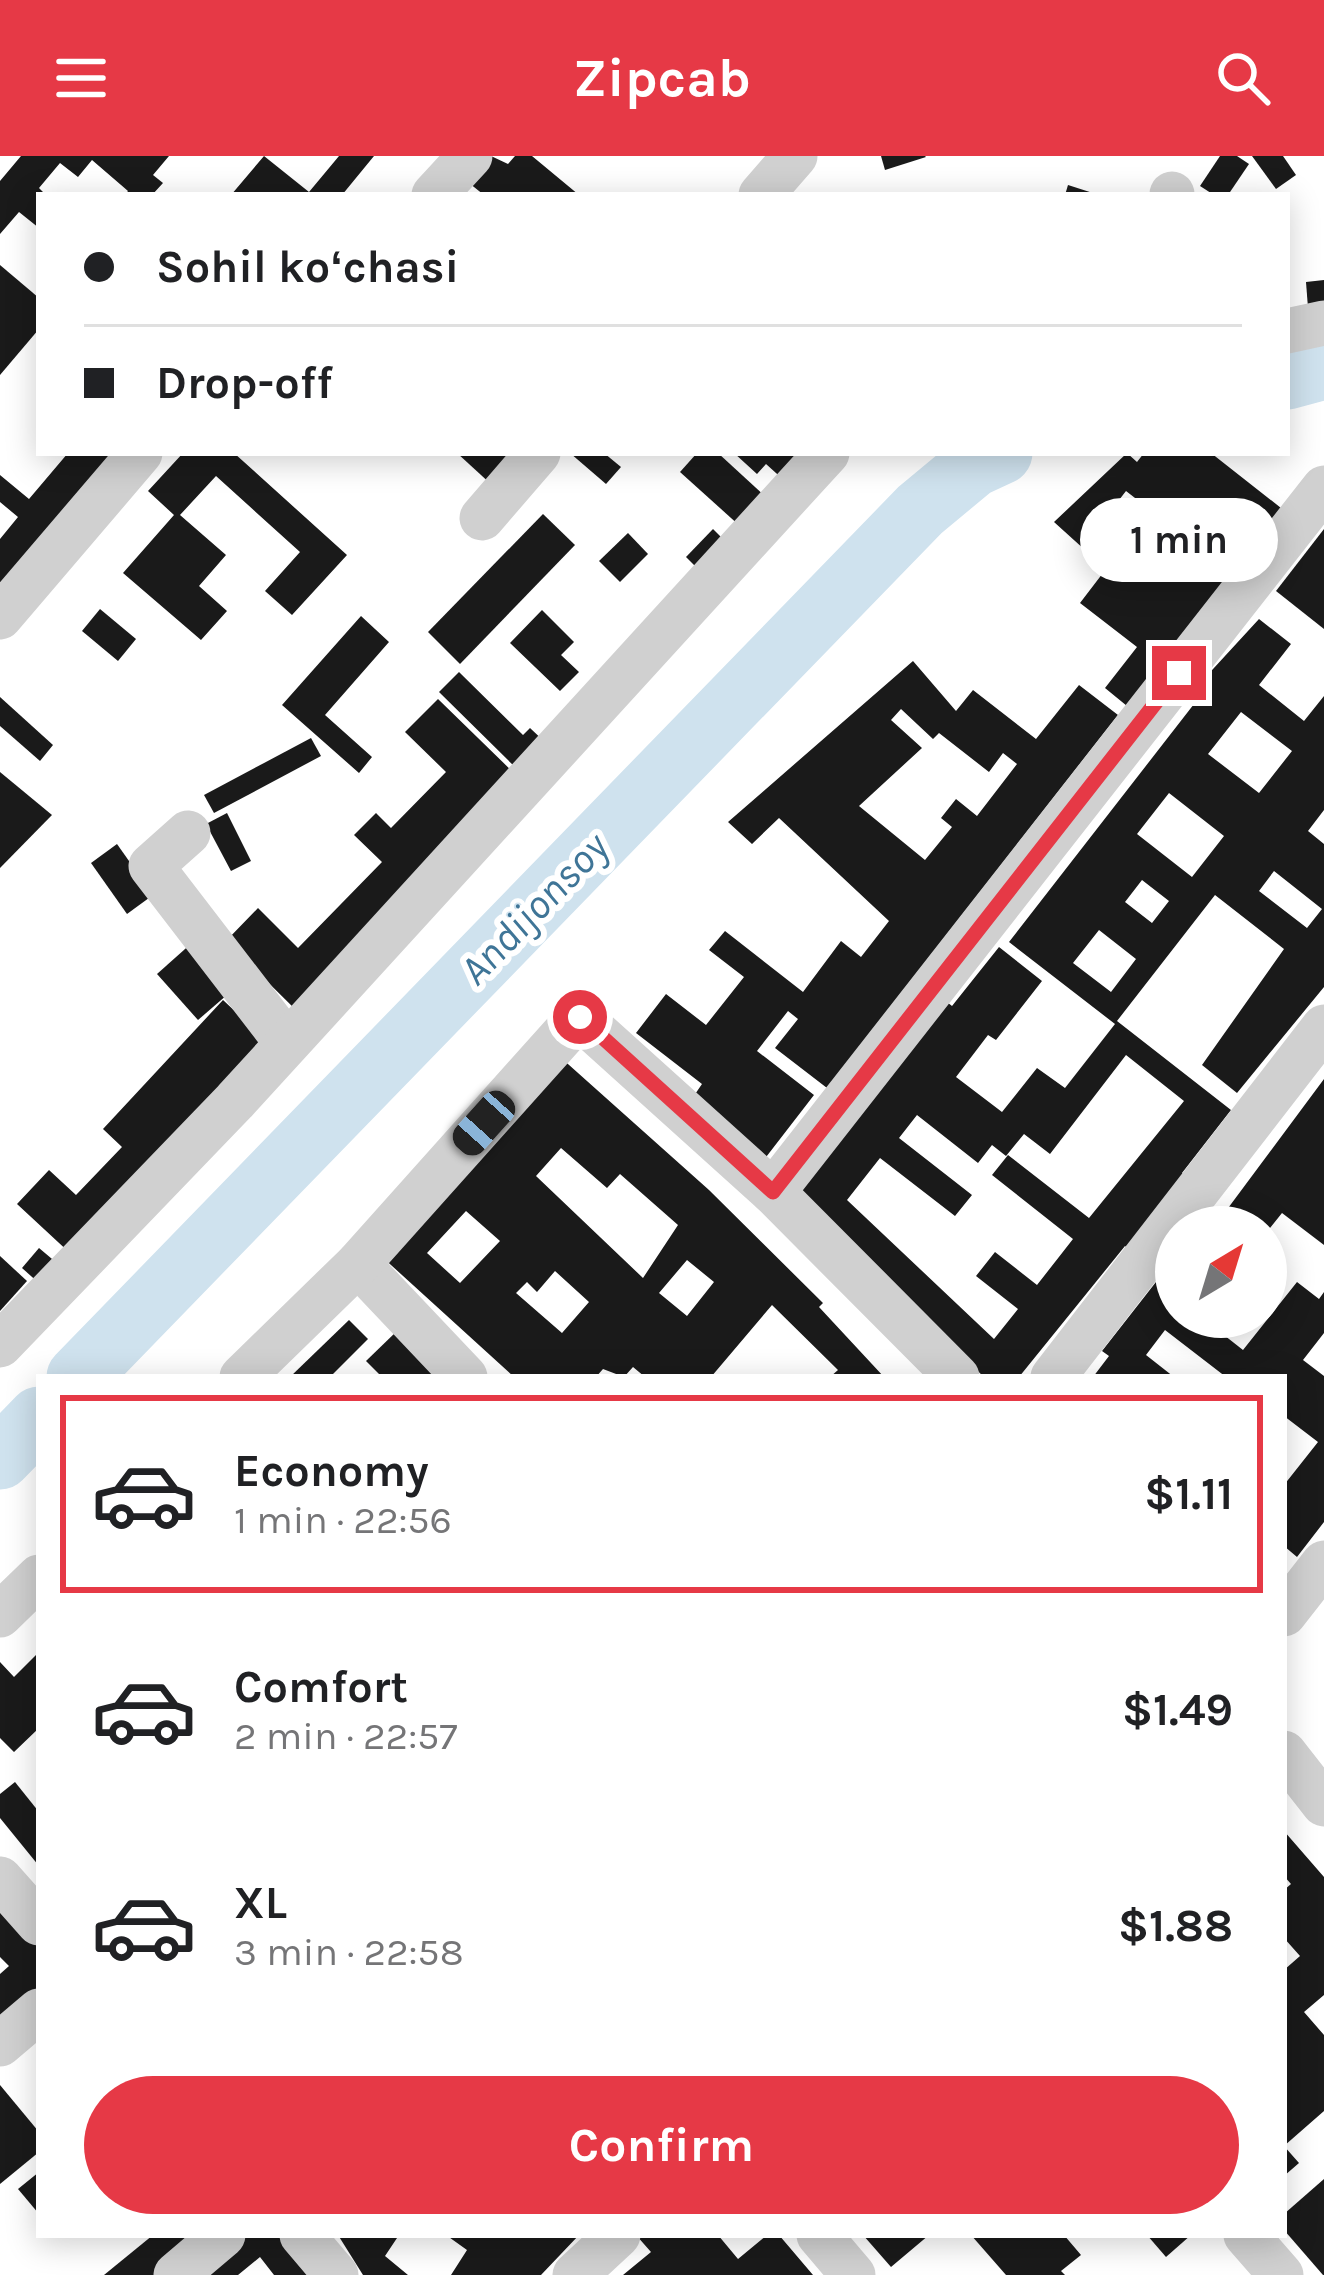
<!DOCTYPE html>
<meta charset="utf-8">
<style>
:root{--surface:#fff;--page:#f2f2f2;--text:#202124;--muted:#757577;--line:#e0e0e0;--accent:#e63946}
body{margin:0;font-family:Karla,sans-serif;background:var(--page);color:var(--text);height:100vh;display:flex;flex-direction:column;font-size:45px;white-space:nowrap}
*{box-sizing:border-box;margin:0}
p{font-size:39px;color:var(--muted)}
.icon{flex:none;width:66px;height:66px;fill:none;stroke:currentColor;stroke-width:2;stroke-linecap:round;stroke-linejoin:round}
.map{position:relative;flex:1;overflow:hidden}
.side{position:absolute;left:36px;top:1218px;width:1251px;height:864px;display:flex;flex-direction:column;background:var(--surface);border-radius:0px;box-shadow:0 6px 30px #0003}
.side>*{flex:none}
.hud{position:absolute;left:36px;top:36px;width:1254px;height:264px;border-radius:0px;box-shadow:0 6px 30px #0003;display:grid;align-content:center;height:264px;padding:0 48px;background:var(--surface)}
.needle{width:78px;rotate:38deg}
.buttons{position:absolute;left:1155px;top:1050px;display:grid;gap:24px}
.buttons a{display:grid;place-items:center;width:132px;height:132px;border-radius:50%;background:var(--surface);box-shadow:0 6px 30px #0003;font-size:60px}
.end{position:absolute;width:54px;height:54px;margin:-27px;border:15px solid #e63946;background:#fff;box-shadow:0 0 0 6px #fff}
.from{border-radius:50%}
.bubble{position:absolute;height:84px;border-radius:42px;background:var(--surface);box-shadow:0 6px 30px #0003;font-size:39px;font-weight:700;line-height:84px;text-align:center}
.car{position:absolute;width:36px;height:72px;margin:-36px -18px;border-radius:15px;box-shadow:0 0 9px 3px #0007;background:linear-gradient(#222 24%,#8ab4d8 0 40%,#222 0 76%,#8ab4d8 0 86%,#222 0)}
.hud b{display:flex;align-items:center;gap:42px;height:114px;font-size:45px}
.hud b+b{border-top:3px solid var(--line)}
.hud i{width:30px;height:30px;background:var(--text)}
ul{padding:21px 0 0;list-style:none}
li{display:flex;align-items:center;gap:36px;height:198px;margin:0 24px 18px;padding:0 24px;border:6px solid transparent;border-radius:0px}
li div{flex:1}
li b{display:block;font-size:45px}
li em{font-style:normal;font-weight:700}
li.current{border-color:var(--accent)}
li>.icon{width:108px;height:108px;stroke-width:1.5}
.cta{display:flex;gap:24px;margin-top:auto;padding:24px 48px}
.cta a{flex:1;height:138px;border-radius:72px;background:var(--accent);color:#fff;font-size:48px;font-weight:700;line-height:138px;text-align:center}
header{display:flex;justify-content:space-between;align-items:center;height:156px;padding:0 48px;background:var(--accent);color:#fff;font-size:54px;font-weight:700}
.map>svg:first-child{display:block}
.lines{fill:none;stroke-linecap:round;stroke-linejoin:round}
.river{stroke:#cfe2ee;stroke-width:63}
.building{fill:#1a1a1a;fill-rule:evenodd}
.minor{stroke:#d0d0d0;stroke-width:45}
.route{stroke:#e63946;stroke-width:15}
.labels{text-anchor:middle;stroke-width:12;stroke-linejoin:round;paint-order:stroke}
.water-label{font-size:42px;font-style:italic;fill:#3f7597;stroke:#fff}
</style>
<header><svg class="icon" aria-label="menu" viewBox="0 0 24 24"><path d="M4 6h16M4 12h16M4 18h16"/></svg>Zipcab<svg class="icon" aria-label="search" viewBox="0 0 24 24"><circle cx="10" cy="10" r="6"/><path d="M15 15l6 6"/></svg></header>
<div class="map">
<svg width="1324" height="2119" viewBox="0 0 1324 2119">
<rect width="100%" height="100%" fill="#fff"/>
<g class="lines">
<g class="river">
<polyline points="1287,222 1324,212"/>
<polyline points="78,1221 920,354 973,310 1001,297"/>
<polyline points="0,1302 39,1262"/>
</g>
</g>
<g class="building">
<polygon points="21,0 169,0 153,19 163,27 152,39 125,39 128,35 92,4 78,21 60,7 39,32 46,39 39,39 39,72 19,56 0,78 0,25"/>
<polygon points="264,0 309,36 339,0 374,0 342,39 231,39"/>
<polygon points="491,0 508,8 515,0 532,0 579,39 484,39 469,27"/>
<polygon points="881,0 925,0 926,1 885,14"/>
<polygon points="1220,0 1237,0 1249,8 1228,39 1214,39 1200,30"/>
<polygon points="1252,0 1283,0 1296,19 1276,33"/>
<polygon points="1068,29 1096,38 1096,39 1065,39"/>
<polygon points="0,109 39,142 39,173 0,219"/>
<polygon points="1324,124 1324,151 1308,152 1306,126"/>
<polygon points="68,297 116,297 0,436 0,383 18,361 0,346 0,319 29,343"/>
<polygon points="183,297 234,297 347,399 292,459 265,435 300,396 216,320 180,359 226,399 199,430 227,455 201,484 123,417 174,359 148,335"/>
<polygon points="457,297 524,297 493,330"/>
<polygon points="570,297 604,297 621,311 606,328"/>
<polygon points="697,297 718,297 767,342 741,371 680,316"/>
<polygon points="734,297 783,300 816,297 786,326 766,308 757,318"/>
<path d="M1127 297 1137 306 1144 297H1211L1281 352 1127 550 1105 532 1137 491 1080 447 1106 413 1054 366ZM1126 335 1175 373 1145 411 1099 370Z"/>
<polygon points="543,358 575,389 460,508 428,476"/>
<polygon points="713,373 728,388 701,416 686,401"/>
<polygon points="1324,373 1324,473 1276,435"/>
<polygon points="628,377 648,398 620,426 599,405"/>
<polygon points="100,453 136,483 118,505 82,475"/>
<polygon points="542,454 574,486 561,499 579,516 560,535 510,487"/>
<polygon points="361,460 389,486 325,559 372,601 359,617 282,549"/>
<path d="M1259 463 1291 488 1259 529 1304 565 1324 540V654L1308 675 1324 688V831L1237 937 1202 909 1284 793 1215 739 1117 865 1231 954 1182 1017 1191 1025 1134 1098 1125 1090 1019 1221H984L795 1041 947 846 952 850 999 791 1042 825 996 884 988 879 956 921 1002 956 1037 912 1065 932 1115 868 1009 786 1208 530 1202 525ZM1241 556 1292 595 1259 637 1208 598ZM1169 637 1224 680 1192 721 1137 678ZM1274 715 1322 753 1307 772 1259 735ZM1142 724 1169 745 1152 767 1125 746ZM1099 774 1136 803 1111 836 1073 807ZM1126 899 1184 945 1089 1062 1008 999 992 1019 1073 1083 1037 1129 995 1096 976 1120 1018 1153 994 1183 847 1044 880 1002 955 1060 972 1039 899 982 917 959 978 1007 992 989 1006 1000 1024 978 1050 998Z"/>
<path d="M913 505 956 555 973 534 1036 583 1079 529 1118 559 827 932 775 892 798 863 788 855 757 895 814 939 763 1005 689 947 702 928 636 877 666 838 706 869 744 821 709 794 725 775 803 836 841 785 861 801 889 765 779 662 752 688 728 666ZM901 553 933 583 939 577 989 616 1003 597 1017 608 977 660 956 643 941 662 952 671 925 704 859 650 922 592 891 564Z"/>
<polygon points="459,516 523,579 530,572 547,588 520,616 439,536"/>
<polygon points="0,541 53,589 40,605 0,570"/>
<polygon points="438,543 517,620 300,858 226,785 258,752 298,792 382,706 354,679 376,657 391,672 446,616 405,576"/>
<polygon points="311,582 321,600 214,657 204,639"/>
<polygon points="0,616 52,659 0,712"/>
<polygon points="227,657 251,705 231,715 206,668"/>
<polygon points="117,688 153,739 127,758 91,707"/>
<polygon points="194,785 235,832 198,864 157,818"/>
<polygon points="223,844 270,888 72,1099 17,1048 49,1014 76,1039 122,991 103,973"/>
<path d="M559 900 709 1034 823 1147 819 1151 884 1221H830L838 1214 772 1149 711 1221H645L633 1211 624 1221 603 1213 596 1221H514L380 1099ZM561 992 607 1032 620 1018 678 1069 643 1122 536 1020ZM466 1055 500 1085 460 1127 427 1097ZM687 1104 714 1126 687 1160 659 1137ZM555 1115 589 1146 562 1177 516 1137 527 1126 537 1136Z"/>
<polygon points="1324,923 1324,1089 1282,1057 1266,1077 1266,1071 1214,1071"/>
<polygon points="39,1092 58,1108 41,1129 22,1112"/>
<polygon points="0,1100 27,1125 0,1155"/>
<polygon points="1156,1126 1176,1142 1176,1161 1201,1161 1243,1194 1297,1126 1319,1143 1324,1136 1324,1177 1303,1204 1324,1220 1324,1366 1297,1401 1284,1390 1284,1329 1318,1286 1284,1260 1284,1221 1226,1221 1165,1174 1146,1199 1174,1221 1093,1221 1109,1200 1102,1195"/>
<polygon points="349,1164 368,1183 330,1221 290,1221"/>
<polygon points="399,1173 444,1221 382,1221 366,1205"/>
<polygon points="39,1496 39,1572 14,1596 0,1582 0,1506 14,1521"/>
<polygon points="15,1626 39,1656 39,1710 0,1662 0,1638"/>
<polygon points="1284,1675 1324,1721 1324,1839 1304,1856 1324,1879 1324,1955 1284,1990 1299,2007 1284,2020 1284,1814 1300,1800 1284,1782 1284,1734 1291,1728 1284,1720"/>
<polygon points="0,1746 39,1787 39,1836 0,1867 0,1818 9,1810 0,1801"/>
<polygon points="0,1929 39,1976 39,1996 0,2028"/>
<polygon points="39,2016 39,2058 18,2033"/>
<polygon points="1324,2023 1324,2119 1323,2119 1284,2074 1284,2058"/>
<polygon points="153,2079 211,2079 162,2119 104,2119"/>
<polygon points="241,2079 288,2079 321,2119 274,2119 260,2101 238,2119 193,2119"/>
<polygon points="338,2079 399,2079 385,2100 408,2119 363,2119"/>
<polygon points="446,2079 579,2079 541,2119 451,2119 467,2094"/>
<polygon points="636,2079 718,2079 738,2103 767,2079 779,2079 813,2119 623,2119 651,2096"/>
<polygon points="863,2079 929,2079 891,2111"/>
<polygon points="971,2079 1064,2079 1081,2099 1061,2115 1065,2119 1006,2119"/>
<polygon points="1147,2079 1191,2079 1166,2101"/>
</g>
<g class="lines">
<g class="minor">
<polyline points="434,39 470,0"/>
<polyline points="761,39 795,0"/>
<polyline points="1172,39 1172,38"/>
<polyline points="1287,175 1324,167"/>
<polyline points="482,362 538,297"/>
<polyline points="0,461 140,297"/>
<polyline points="188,677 151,710 287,887"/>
<polyline points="773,1036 1324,332"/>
<polyline points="358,1108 465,1221"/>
<polyline points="0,1189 235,945 827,297"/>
<polyline points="242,1221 358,1108 579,861 773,1036 957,1221"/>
<polyline points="1053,1221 1324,871"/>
<polyline points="1284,1458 1324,1407"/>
<polyline points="0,1459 39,1421"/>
<polyline points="1284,1597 1324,1648"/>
<polyline points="0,1723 39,1767"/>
<polyline points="0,1888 39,1855"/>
<polyline points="302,2079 336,2119"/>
<polyline points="819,2079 853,2119"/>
<polyline points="1246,2079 1281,2119"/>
<polyline points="176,2119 223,2079"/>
<polyline points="575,2119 618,2079"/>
</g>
</g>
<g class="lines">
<polyline class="route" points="580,861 773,1036 1179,517"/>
</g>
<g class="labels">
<g class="water-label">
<text transform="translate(533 752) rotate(-46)" y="15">Andijonsoy</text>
</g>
</g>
</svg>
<div class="buttons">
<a><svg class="needle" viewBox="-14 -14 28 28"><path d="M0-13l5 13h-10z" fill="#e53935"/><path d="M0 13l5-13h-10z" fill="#757577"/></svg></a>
</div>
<i class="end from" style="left:580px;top:861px"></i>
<i class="end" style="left:1179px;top:517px"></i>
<div class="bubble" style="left:1080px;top:342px;width:198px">1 min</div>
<i class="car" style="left:484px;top:967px;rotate:222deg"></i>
<div class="hud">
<b><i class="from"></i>Sohil koʻchasi</b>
<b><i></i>Drop-off</b>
</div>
<section class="side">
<ul>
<li class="current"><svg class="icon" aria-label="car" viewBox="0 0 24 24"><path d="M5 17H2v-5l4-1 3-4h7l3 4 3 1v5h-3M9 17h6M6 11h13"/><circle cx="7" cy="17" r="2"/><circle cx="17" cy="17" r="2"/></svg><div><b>Economy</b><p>1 min · 22:56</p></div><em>$1.11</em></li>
<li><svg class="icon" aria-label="car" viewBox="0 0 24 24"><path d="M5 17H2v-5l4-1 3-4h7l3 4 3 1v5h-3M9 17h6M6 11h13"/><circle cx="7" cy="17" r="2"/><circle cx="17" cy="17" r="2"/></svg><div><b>Comfort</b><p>2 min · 22:57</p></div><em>$1.49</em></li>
<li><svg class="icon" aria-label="car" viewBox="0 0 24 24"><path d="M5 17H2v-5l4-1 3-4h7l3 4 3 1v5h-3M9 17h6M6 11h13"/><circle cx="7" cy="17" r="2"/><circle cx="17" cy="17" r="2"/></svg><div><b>XL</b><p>3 min · 22:58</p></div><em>$1.88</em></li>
</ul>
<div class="cta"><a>Confirm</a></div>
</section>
</div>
